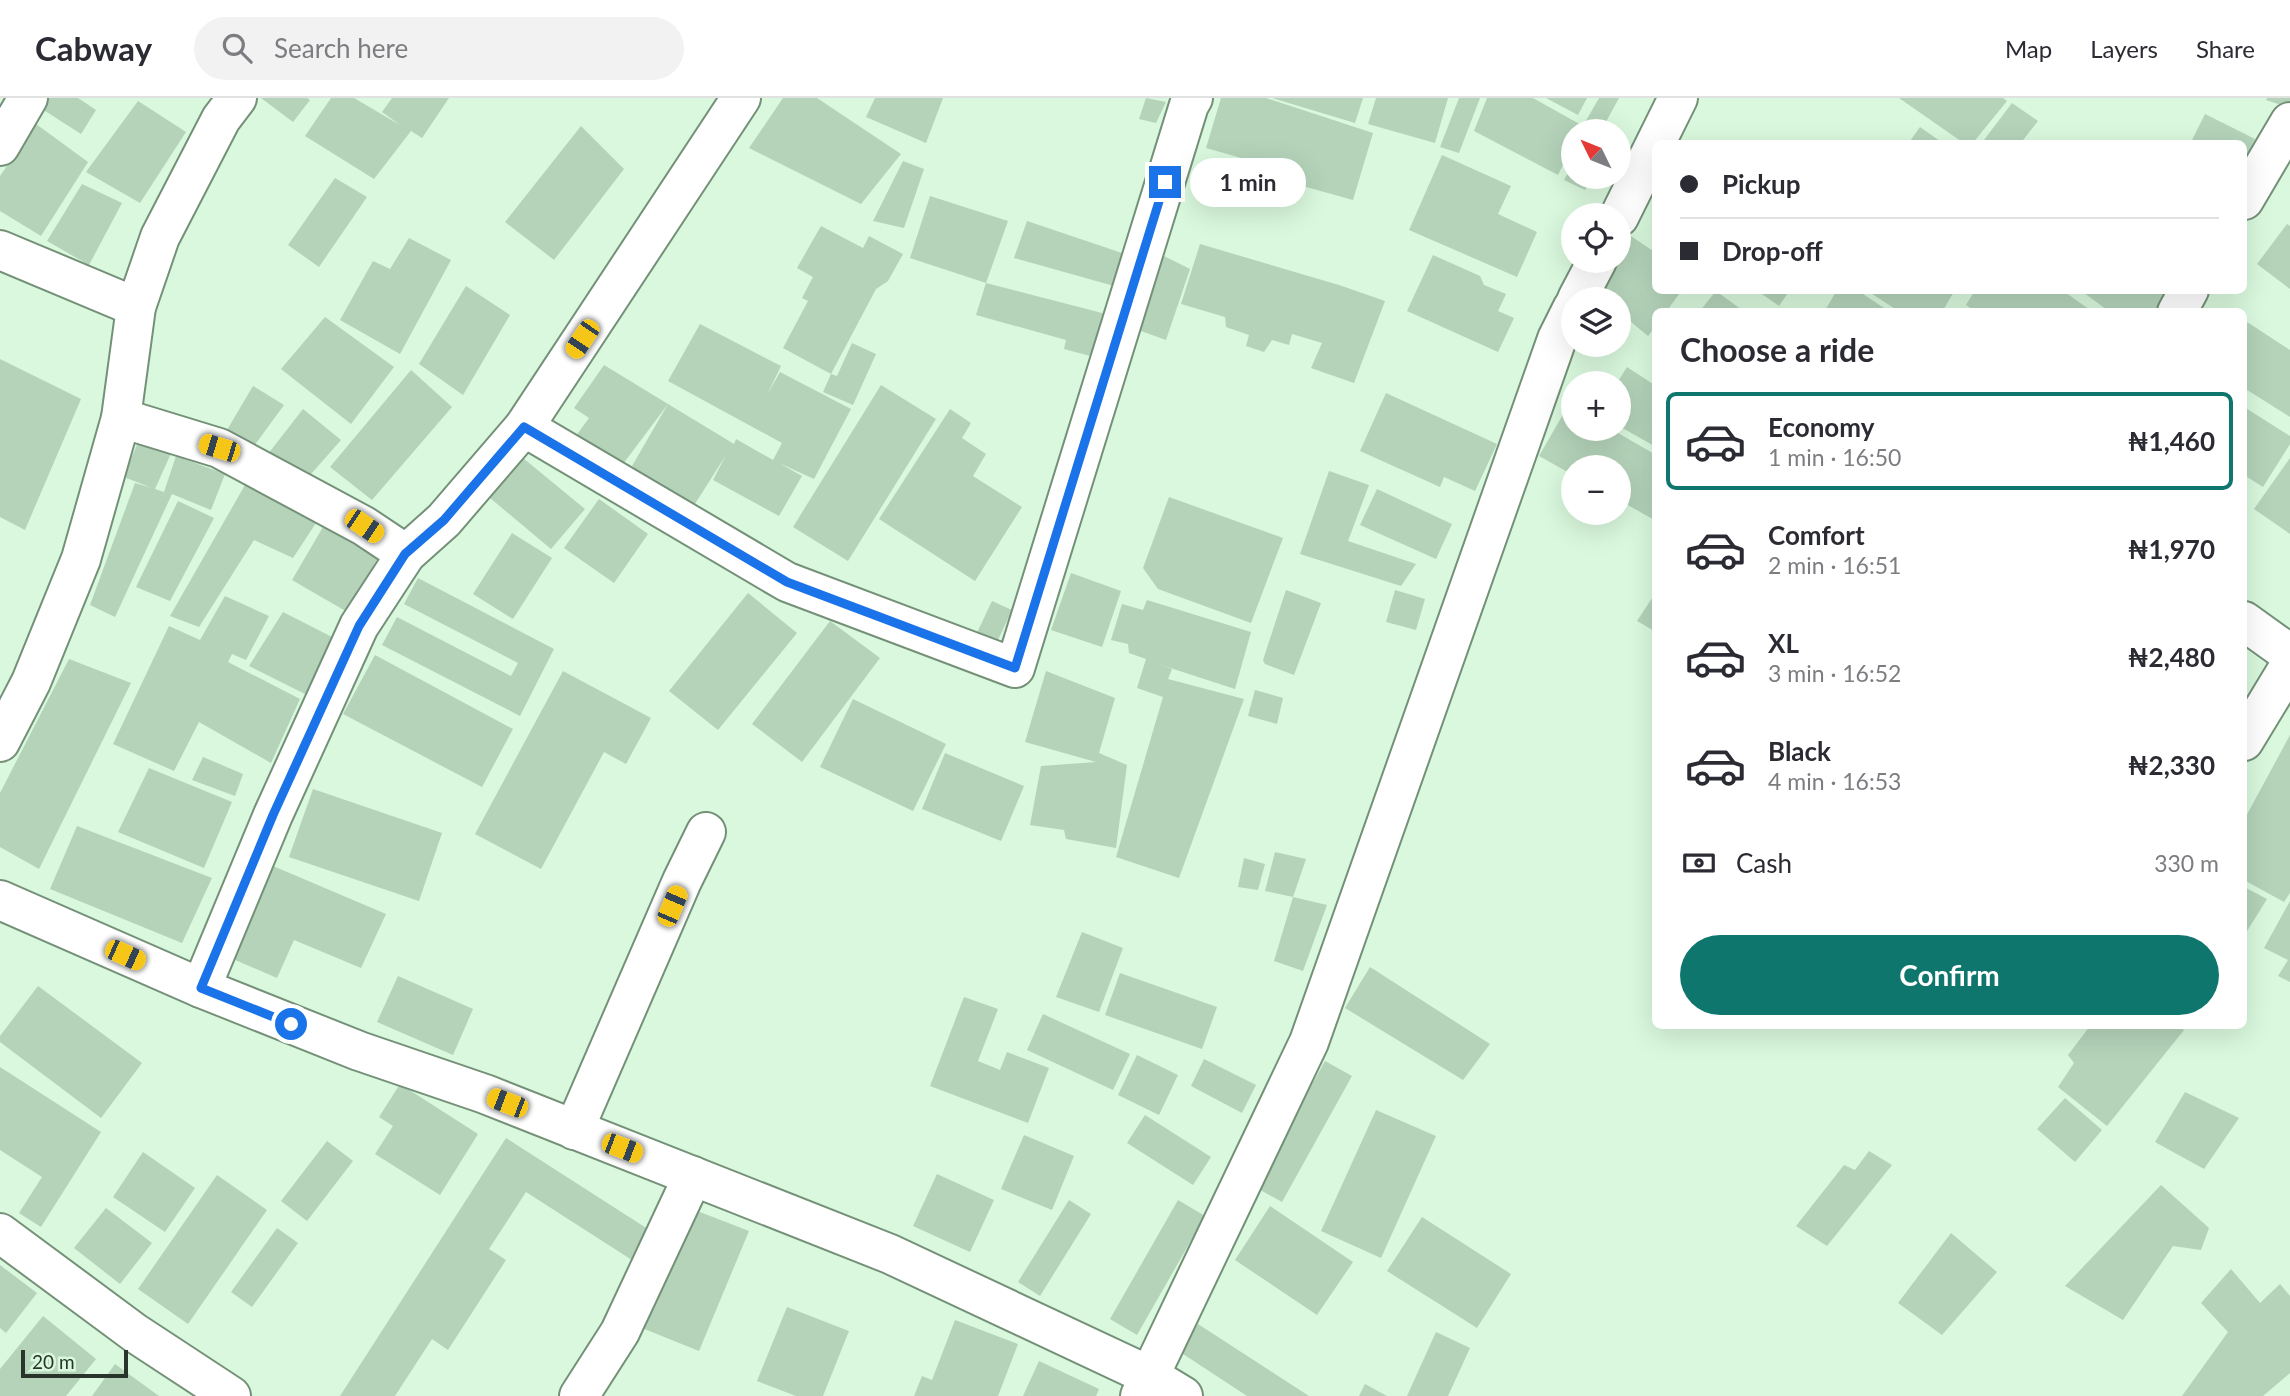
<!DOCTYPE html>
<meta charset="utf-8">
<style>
:root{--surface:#fff;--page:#f2f2f3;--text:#2b2b33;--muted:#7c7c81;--line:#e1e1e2;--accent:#0f766e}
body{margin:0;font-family:Lato,sans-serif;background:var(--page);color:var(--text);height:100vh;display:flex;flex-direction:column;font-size:26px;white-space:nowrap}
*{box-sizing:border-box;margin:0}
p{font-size:23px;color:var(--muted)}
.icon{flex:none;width:38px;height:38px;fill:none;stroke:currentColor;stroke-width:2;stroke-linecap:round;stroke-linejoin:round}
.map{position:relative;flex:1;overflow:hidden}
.drawer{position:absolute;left:1652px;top:210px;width:595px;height:721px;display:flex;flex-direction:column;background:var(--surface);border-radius:10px;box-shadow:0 7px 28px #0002}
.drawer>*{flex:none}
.guide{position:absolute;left:1652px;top:42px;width:595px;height:154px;border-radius:10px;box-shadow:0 7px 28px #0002;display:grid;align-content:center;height:154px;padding:0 28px;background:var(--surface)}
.needle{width:46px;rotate:313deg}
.tools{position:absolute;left:1561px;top:21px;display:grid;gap:14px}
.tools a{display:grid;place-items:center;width:70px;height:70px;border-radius:50%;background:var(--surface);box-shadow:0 7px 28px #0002;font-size:35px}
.scale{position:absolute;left:21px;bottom:18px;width:107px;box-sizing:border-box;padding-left:7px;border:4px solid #29352b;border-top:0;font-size:19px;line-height:24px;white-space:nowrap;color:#29352b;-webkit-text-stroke:5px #d9f8dd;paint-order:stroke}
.end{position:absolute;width:32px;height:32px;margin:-16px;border:9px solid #1a73e8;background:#fff;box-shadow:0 0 0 4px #fff}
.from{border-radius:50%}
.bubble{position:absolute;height:49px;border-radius:24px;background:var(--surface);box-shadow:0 7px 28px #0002;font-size:23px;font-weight:700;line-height:49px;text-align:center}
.car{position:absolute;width:21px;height:42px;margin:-21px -10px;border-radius:9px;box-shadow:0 0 5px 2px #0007;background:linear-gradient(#f5c518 24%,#345 0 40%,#f5c518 0 76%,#345 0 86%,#f5c518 0)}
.guide b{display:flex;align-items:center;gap:24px;height:66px;font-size:26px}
.guide b+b{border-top:2px solid var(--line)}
.guide i{width:18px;height:18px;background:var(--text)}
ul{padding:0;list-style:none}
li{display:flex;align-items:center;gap:21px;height:98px;margin:0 14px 10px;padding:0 14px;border:4px solid transparent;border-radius:10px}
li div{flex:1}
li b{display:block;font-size:26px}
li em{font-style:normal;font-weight:700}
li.active{border-color:var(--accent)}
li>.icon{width:63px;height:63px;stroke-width:1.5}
h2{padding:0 28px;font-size:32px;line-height:84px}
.pay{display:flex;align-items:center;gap:18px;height:77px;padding:0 28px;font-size:26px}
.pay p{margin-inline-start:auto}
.action{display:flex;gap:14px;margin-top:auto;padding:14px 28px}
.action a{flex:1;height:80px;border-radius:42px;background:var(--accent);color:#fff;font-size:28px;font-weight:700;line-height:80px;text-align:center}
header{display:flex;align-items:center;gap:42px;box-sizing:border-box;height:98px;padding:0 35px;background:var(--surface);border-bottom:2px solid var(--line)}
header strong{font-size:33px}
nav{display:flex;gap:38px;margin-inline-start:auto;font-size:24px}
.search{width:490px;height:63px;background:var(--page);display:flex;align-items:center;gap:18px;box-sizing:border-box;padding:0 24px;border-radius:38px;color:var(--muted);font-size:26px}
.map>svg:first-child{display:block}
.building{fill:#b4d3b9}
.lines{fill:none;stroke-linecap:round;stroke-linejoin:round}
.minor-casing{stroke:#749178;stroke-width:42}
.minor{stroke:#fff;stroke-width:38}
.route{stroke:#1a73e8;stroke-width:9}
</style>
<header>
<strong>Cabway</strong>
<div class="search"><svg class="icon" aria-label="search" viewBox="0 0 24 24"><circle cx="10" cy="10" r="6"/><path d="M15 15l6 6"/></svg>Search here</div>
<nav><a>Map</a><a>Layers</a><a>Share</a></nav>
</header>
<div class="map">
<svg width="2290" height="1298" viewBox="0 0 2290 1298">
<rect width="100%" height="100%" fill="#d9f8dd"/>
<g class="building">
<polygon points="44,0 78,0 96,12 81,36 39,9"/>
<polygon points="261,0 307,0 310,2 293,24"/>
<polygon points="331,0 354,0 400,27 382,14 392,0 449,0 422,40 411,33 374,81 305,38"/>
<polygon points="783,0 817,0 901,56 861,106 749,50"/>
<polygon points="875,0 943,0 926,45 866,19"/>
<polygon points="1146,0 1166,4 1156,25 1139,21"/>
<polygon points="1221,0 1266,0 1373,35 1353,102 1299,87 1298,76 1206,50"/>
<polygon points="1272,0 1363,0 1355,25"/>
<polygon points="1376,0 1448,0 1435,45 1368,26"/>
<polygon points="1459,0 1480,0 1459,55 1440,49"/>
<polygon points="1487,0 1533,0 1583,28 1599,0 1619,0 1601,33 1583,28 1580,33 1573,33 1573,47 1558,77 1474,33"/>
<polygon points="1546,0 1587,0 1578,17"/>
<polygon points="1899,0 2003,0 2007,3 1972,46 1965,46"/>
<polygon points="2267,0 2290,0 2290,10 2266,2"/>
<polygon points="138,3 186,34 140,105 86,74"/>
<polygon points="2012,5 2038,23 2020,46 1981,46"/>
<polygon points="2205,16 2255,41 2244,63 2244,46 2190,46"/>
<polygon points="36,26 88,64 41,138 0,113 0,78"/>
<polygon points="581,28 624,71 554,162 505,124"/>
<polygon points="1920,29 1944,46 1908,46"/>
<polygon points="1442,57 1511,88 1498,116 1537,134 1517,179 1409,132"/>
<polygon points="903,63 924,71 904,130 873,123"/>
<polygon points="1573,65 1573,79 1591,79 1585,92 1564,82"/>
<polygon points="335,80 367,99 319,169 288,147"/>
<polygon points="82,86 122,105 89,167 47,143"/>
<polygon points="930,98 1008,123 986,185 910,160"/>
<polygon points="1027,123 1125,156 1114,188 1014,160"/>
<polygon points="2287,126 2290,128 2290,191 2257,166"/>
<polygon points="821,128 863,150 869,138 903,156 888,183 876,191 831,276 783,250 808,203 802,200 813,179 797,170"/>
<polygon points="1628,136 1656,155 1656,192 1682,192 1666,214 1656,214 1656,228 1648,238 1619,214 1619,201 1602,201 1596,196 1613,163 1619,163 1619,153"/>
<polygon points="409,140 451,162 400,256 340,222 373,163 390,171"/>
<polygon points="1200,146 1339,187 1385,203 1354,285 1311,270 1322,245 1292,236 1289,247 1272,242 1264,254 1246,248 1249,237 1226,229 1225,219 1181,206"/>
<polygon points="1156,154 1190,171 1166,242 1130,229"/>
<polygon points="1433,157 1480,178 1484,187 1506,196 1498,213 1514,220 1498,254 1407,213"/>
<polygon points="986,185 1106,216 1094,259 1064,251 1066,242 976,217"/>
<polygon points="466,188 510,217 463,297 419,266"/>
<polygon points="1756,192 1790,192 1779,208"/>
<polygon points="1837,192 1857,192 1890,214 1824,214"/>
<polygon points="1866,192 1955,192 1942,214 1900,214"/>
<polygon points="1975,192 2062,192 2093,214 1976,214 1966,207"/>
<polygon points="2080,192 2178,192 2163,214 2110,214"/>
<polygon points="1716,193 1745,214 1699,214"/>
<polygon points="325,219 394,269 351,326 281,271"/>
<polygon points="2244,222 2290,252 2290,319 2244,290"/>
<polygon points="700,226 781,268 767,297 780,274 851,311 814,381 779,365 802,378 779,418 713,382 726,357 693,409 663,396 632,368 668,306 620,370 573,342 589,320 574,310 604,267 668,306 734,346 736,341 773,362 782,345 668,283"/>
<polygon points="852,245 876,256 853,307 823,294 831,276 837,278"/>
<polygon points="0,261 81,301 25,432 0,419"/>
<polygon points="1627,269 1656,288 1656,349 1619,328 1617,285"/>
<polygon points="411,272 452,309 372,402 330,369"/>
<polygon points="881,287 936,321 848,463 793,429"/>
<polygon points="253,288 284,307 251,352 224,337"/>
<polygon points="1386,295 1497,346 1475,393 1444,379 1440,389 1360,353"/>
<polygon points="1569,306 1573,309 1573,331 1611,331 1656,357 1656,423 1619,402 1619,369 1573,369 1573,377 1539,358"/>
<polygon points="2244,309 2290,338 2290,346 2263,389 2244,377"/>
<polygon points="303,311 341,342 304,384 268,356"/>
<polygon points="950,311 971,325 962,340 986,356 973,378 1022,409 975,483 879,421"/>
<polygon points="140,339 173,351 155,391 164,394 176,358 225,376 211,412 172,396 115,519 90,507 135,385 152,390 124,379"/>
<polygon points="523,360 585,411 551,451 490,400"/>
<polygon points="2290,360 2290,436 2254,411"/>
<polygon points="1329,373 1369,387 1348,443 1416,466 1401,488 1300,456"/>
<polygon points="245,387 316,425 293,460 254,442 199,529 170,518"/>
<polygon points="1377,391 1452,426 1436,461 1360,427"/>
<polygon points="1169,399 1283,440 1251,525 1158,491 1143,470"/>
<polygon points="599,401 648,436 614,485 564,450"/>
<polygon points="178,403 214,420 170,503 136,489"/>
<polygon points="323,429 378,459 349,515 292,482"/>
<polygon points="512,435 552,460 513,521 473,496"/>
<polygon points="1071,475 1121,493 1102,549 1051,532"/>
<polygon points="418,480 554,551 520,618 382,547 397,519 511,578 518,565 404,506"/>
<polygon points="1286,492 1321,505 1294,577 1265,566 1263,562"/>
<polygon points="1395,492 1425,501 1416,532 1386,524"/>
<polygon points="1656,494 1656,534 1637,523"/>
<polygon points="748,495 797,535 718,632 669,593"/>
<polygon points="225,498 269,518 246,562 232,556 228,564 300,601 271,665 199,624 174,673 113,646 169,528 200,542"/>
<polygon points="1147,502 1251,534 1235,591 1155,565 1172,571 1168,581 1244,601 1179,780 1116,759 1163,599 1137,590 1146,561 1129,555 1128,546 1111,542 1122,506 1143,512"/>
<polygon points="992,503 1012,512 998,542 975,539"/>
<polygon points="283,514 336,541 307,597 249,568"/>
<polygon points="830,523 880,560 802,664 752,626"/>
<polygon points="375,557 513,631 482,689 343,616"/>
<polygon points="69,561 131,585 39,771 0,749 0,695"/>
<polygon points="563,573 651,620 626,666 604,654 541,771 475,736"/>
<polygon points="1046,573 1115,600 1099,655 1127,667 1116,750 1066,741 1064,732 1030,727 1041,668 1096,664 1025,644"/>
<polygon points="1255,592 1283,600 1277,626 1248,618"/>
<polygon points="853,601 946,646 913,713 820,669"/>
<polygon points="2290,637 2290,795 2284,804 2244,782 2244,722"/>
<polygon points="945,655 1024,688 1001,743 922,711"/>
<polygon points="203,659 243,676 235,698 192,682"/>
<polygon points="149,670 232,704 204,770 118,734"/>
<polygon points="313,691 442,735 419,803 289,759"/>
<polygon points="77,728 212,780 182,845 50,791"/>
<polygon points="1275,754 1306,761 1293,799 1265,793"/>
<polygon points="1244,760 1265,766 1258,792 1238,789"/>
<polygon points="273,768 386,816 361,870 294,842 277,880 233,861"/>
<polygon points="2244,789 2267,801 2244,838"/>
<polygon points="1293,799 1327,807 1303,873 1274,863"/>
<polygon points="2290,803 2290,884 2278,878 2288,862 2264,850"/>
<polygon points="1082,834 1123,850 1099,914 1056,899"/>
<polygon points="1370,869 1490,946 1463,982 1345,910"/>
<polygon points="1120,875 1217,909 1202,951 1105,917"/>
<polygon points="398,878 473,911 453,957 377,924"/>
<polygon points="38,888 142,965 101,1020 0,944 0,938"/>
<polygon points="964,899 998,911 978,963 1000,972 1007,954 1049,970 1028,1025 930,988"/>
<polygon points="1043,916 1130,956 1113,992 1027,952"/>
<polygon points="2090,928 2177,928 2184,932 2107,1028 2058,989 2074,965 2068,957"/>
<polygon points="1137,957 1178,977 1159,1017 1118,997"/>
<polygon points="1204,961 1256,987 1242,1015 1191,988"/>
<polygon points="1325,963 1352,978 1282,1104 1255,1089"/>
<polygon points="0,969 101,1034 41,1129 19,1115 42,1079 0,1052"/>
<polygon points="400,986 478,1036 440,1097 375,1056 393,1028 379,1019"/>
<polygon points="2185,994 2239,1020 2204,1071 2155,1044"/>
<polygon points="2065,1000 2102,1032 2075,1064 2037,1031"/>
<polygon points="1376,1012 1436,1038 1381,1160 1321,1133"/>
<polygon points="1145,1017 1211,1059 1193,1087 1127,1045"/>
<polygon points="1024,1037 1074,1058 1052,1112 1001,1091"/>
<polygon points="506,1040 654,1135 635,1164 526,1094 489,1151 506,1162 448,1252 432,1241 395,1298 340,1298"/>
<polygon points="327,1043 353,1063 307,1123 281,1103"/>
<polygon points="1869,1053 1892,1067 1827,1148 1796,1128 1844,1067 1855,1072"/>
<polygon points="143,1054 195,1090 165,1134 113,1099"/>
<polygon points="937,1076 994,1102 970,1154 913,1128"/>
<polygon points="217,1077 267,1112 188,1226 138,1191"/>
<polygon points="2161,1087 2209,1130 2201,1152 2173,1148 2123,1222 2065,1188"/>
<polygon points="1069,1102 1091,1116 1040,1198 1018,1184"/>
<polygon points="1178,1102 1205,1118 1137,1237 1110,1221"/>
<polygon points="1270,1108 1353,1164 1317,1217 1235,1162"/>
<polygon points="106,1110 152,1145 120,1186 74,1150"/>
<polygon points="692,1111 749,1133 699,1253 642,1230"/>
<polygon points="1422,1119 1511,1176 1477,1230 1387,1173"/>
<polygon points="277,1130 298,1145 252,1209 231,1194"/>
<polygon points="1951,1135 1997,1174 1942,1237 1898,1205"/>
<polygon points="0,1167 37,1195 6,1235 0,1230"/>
<polygon points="2231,1171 2260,1205 2280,1186 2290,1198 2290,1275 2263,1298 2182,1298 2228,1234 2201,1205"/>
<polygon points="787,1209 849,1233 823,1298 796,1298 757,1283"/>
<polygon points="43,1218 96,1261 66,1298 0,1298 0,1271"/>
<polygon points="955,1222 1018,1246 998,1298 914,1298 922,1278 932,1282"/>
<polygon points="1198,1226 1309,1298 1247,1298 1180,1254"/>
<polygon points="1436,1234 1470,1250 1448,1298 1407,1298"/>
<polygon points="1039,1263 1099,1291 1096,1298 1023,1298"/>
<polygon points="115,1266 159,1298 92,1298"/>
<polygon points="1365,1286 1387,1298 1359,1298"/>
</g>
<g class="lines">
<defs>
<g id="minor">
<polyline points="0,48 28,0"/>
<polyline points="2244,102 2290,24"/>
<polyline points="1619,119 1678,0"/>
<polyline points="0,152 136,209"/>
<polyline points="1577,201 1597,163"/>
<polyline points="2177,214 2189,192"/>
<polyline points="121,320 219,350 364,428 406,456"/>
<polyline points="524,329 787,484 1015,570 1189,7 1193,0"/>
<polyline points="2244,523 2290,556"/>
<polyline points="2244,643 2290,567"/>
<polyline points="0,644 31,584 81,461 121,320 136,209 160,139 221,21 237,0"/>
<polyline points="0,802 201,890 359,953 485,996 890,1156 1150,1278 1183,1298"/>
<polyline points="201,890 273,717 359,528 406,456 444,422 524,329 741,0"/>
<polyline points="574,1032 682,783 706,734"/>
<polyline points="0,1135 135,1235 231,1298"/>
<polyline points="579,1298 620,1234 693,1078"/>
<polyline points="1140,1298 1309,944 1557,241 1573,209"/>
</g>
</defs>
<use href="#minor" class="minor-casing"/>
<use href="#minor" class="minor"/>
</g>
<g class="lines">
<polyline class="route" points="291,926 201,890 273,717 359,528 405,456 444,422 524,329 787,484 1015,570 1165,84"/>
</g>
</svg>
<div class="tools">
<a><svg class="needle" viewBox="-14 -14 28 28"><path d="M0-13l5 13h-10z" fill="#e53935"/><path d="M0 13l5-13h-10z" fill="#7c7c81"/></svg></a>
<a><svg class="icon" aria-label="locate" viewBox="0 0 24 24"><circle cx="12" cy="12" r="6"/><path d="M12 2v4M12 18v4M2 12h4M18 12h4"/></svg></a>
<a><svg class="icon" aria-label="layers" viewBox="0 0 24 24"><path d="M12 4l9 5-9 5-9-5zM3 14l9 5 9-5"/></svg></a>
<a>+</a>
<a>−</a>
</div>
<div class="scale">20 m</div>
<i class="end from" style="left:291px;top:926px"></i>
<i class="end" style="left:1165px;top:84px"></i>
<div class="bubble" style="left:1190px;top:60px;width:116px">1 min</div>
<i class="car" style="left:582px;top:241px;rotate:214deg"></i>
<i class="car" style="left:219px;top:350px;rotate:287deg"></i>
<i class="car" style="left:364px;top:428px;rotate:124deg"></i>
<i class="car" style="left:672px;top:808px;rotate:23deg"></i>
<i class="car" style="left:125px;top:857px;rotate:114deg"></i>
<i class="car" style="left:507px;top:1005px;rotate:291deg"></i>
<i class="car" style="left:622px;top:1050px;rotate:111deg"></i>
<div class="guide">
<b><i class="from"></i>Pickup</b>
<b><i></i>Drop-off</b>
</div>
<section class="drawer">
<h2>Choose a ride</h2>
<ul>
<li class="active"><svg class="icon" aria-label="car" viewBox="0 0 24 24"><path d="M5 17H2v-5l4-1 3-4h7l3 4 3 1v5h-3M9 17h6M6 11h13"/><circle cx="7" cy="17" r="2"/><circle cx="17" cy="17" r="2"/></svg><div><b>Economy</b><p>1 min · 16:50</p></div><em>₦1,460</em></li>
<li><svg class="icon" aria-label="car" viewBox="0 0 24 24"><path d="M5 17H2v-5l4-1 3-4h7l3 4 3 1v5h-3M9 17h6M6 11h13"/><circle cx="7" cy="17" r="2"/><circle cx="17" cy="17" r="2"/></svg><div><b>Comfort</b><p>2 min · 16:51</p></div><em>₦1,970</em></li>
<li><svg class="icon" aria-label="car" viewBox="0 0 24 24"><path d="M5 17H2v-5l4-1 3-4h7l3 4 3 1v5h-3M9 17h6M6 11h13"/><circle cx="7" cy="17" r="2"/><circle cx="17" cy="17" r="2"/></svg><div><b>XL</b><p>3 min · 16:52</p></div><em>₦2,480</em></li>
<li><svg class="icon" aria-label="car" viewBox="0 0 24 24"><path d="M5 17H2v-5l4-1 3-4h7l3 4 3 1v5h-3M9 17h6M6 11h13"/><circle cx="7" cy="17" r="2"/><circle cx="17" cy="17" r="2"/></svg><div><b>Black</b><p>4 min · 16:53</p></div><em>₦2,330</em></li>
</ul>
<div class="pay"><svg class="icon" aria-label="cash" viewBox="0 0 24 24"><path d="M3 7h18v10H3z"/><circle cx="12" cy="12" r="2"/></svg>Cash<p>330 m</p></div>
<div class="action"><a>Confirm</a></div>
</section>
</div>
